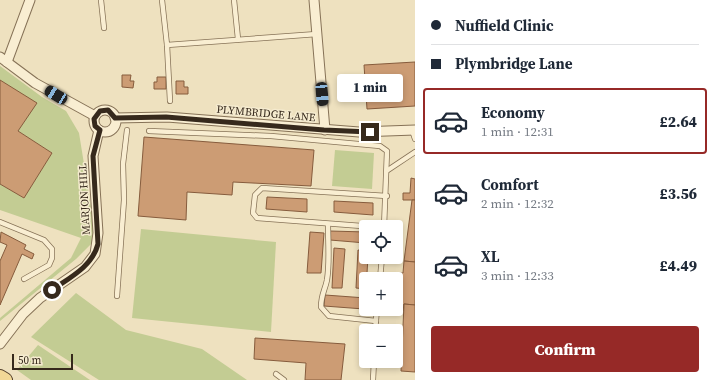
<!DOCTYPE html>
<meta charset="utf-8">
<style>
:root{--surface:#fff;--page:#f2f2f3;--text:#1f2937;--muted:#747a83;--line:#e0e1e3;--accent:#962927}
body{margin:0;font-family:"Source Serif 4",serif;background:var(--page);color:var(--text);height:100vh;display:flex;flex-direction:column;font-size:15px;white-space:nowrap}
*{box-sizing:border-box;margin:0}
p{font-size:13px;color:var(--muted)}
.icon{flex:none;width:22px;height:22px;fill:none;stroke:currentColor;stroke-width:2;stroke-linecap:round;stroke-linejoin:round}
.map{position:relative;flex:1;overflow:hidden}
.side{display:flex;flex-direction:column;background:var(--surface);width:300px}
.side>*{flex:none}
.hud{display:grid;align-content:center;height:88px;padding:0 16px;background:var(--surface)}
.tools{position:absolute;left:359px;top:220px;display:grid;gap:8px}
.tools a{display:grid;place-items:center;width:44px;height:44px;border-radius:4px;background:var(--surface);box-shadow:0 2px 6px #0003;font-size:20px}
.scale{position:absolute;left:12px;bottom:10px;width:61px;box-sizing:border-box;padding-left:4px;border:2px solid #36291c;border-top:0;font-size:11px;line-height:14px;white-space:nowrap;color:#36291c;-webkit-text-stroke:3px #f5ebcf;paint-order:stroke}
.end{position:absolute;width:18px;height:18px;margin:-9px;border:5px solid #36291c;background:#fff;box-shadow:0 0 0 2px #fff}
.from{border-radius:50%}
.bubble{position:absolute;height:28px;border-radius:4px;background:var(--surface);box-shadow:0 2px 6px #0003;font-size:13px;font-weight:800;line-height:28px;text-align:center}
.car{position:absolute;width:12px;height:24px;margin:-12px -6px;border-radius:5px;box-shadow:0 0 3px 1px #0007;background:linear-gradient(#222 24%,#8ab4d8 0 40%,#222 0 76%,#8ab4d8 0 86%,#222 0)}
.hud b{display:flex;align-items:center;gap:14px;height:38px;font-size:15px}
.hud b+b{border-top:1px solid var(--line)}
.hud i{width:10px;height:10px;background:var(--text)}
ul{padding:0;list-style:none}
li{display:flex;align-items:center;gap:12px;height:66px;margin:0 8px 6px;padding:0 8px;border:2px solid transparent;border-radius:4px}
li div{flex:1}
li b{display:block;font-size:15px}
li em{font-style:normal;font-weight:800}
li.current{border-color:var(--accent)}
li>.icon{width:36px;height:36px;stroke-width:1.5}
.primary-button{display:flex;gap:8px;margin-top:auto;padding:8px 16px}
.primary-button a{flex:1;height:46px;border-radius:4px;background:var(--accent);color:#fff;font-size:16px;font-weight:800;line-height:46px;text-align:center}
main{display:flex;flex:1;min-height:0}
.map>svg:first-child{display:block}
.green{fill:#c3cc93}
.building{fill:#cc9c74;stroke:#865c3d}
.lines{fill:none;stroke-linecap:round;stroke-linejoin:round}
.lane-casing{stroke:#867257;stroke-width:6}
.street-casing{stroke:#867257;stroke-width:11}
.primary-casing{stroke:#54402c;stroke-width:16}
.lane{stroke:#f9eed2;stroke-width:4.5}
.street{stroke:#f9eed2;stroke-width:9}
.primary{stroke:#f2d896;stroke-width:14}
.route{stroke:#36291c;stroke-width:5}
.labels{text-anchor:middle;stroke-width:3;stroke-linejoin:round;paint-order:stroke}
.street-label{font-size:11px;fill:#36291c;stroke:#f5ebcf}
</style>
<main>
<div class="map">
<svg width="415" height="380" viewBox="0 0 415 380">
<rect width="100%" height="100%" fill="#eee1bf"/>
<g class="green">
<polygon points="0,66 42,97 66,111 79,133 94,226 92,243 76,259 0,321 0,318 71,258 81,238 0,210 0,184 24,198 52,153 18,131 36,103 0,80"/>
<polygon points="335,150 374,153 372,189 332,186"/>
<polygon points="141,229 276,242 271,332 132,318"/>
<polygon points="76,293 126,330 202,349 247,380 99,380 31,337"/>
<polygon points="38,345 90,380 31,380 17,370"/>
</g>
<g class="building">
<polygon points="415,62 415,106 367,109 364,65"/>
<polygon points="122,75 131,75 130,81 134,81 133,88 122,87"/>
<polygon points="157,77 166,77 166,89 154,89 154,82 157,82"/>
<polygon points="0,80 37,103 18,131 52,153 24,198 0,184"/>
<polygon points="176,81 184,81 184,87 188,87 188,94 176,94"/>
<polygon points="144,137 314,150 311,186 233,182 232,195 187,192 186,220 138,216"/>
<polygon points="411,178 415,179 415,200 403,200 403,193 410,193"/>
<polygon points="267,197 307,199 307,212 266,209"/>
<polygon points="412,200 415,200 415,262 404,261"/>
<polygon points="334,201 373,203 373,215 334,212"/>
<polygon points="330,231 366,232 366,243 330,240"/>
<polygon points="1,232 26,245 24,249 34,254 32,259 22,254 0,305 0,261 7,245 0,242"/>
<polygon points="310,232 324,233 321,273 307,273"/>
<polygon points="334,248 345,249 342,288 332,288"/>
<polygon points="358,250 366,251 366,257 368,257 366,289 356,288"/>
<polygon points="404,261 415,262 415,305 404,304 403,311 395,311 396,279 398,273 403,273"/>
<polygon points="325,295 366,298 364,309 324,306"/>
<polygon points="404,304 415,305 415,372 401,371"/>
<polygon points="255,338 345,344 341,380 305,380 306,363 254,359"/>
</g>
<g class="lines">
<defs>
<g id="lane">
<polyline points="101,0 104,28"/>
<polyline points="162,0 167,45 317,34"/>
<polyline points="234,0 238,39"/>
<polyline points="167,45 170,101"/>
<polyline points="412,130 415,139"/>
<polyline points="149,131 271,136 380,146 387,151 384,227"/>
<polyline points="388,170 415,152"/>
<polyline points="0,222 44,240 52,249 52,258 49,265 24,279"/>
<path d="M328 224C328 243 330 261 327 280 325 290 321 295 321 307L329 316 376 321"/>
<polyline points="375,227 257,218 253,213 255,195 262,188 387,196"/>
<polyline points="380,279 382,257"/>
<polyline points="117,296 124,200 123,164 127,130"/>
<polyline points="375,331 377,309"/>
<polyline points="276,374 284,380"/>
<polyline points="373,380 374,361"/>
</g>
<g id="street">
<polyline points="314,0 325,130"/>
<polyline points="0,57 35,83 95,116"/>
<polyline points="7,62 30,0"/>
<circle cx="105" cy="121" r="11"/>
<polyline points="115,118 167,117 359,132 415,130"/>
<polyline points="0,344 23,314 40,298 85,267 95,254 98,233 93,156 99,130"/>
</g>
<polyline id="primary" points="0,377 5,380"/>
</defs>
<use href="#lane" class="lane-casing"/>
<use href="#street" class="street-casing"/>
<use href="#primary" class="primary-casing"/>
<use href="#lane" class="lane"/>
<use href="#street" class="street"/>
<use href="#primary" class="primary"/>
</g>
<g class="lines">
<path class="route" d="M52 290C69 278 92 267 98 244L93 156 100 130 95 126 94 119 100 111 108 110 115 118 166 117 324 130 370 132"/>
</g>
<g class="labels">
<g class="street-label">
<text transform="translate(266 113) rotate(5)" y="4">PLYMBRIDGE LANE</text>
<text transform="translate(84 199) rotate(-93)" y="4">MARJON HILL</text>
</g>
</g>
</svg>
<div class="tools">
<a><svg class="icon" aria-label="locate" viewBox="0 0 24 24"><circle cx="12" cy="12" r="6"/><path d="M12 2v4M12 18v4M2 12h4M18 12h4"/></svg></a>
<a>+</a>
<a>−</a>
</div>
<div class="scale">50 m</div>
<i class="end from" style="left:52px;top:290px"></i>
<i class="end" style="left:370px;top:132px"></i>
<div class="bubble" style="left:337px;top:74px;width:66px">1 min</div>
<i class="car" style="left:322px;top:94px;rotate:175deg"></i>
<i class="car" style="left:56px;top:95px;rotate:301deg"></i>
</div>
<section class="side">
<div class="hud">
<b><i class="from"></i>Nuffield Clinic</b>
<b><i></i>Plymbridge Lane</b>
</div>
<ul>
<li class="current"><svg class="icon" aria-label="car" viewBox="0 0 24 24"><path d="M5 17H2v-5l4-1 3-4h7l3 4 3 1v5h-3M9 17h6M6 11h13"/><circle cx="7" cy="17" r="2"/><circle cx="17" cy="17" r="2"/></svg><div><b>Economy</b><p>1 min · 12:31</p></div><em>£2.64</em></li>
<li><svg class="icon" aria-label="car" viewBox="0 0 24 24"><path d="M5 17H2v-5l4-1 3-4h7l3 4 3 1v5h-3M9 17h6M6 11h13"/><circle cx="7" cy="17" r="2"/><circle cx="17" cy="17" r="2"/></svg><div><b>Comfort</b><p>2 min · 12:32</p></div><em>£3.56</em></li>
<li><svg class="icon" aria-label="car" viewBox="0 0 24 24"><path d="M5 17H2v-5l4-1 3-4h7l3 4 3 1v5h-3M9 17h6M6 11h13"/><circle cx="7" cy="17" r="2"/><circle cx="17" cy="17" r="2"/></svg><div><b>XL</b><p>3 min · 12:33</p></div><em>£4.49</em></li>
</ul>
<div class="primary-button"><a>Confirm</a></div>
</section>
</main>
